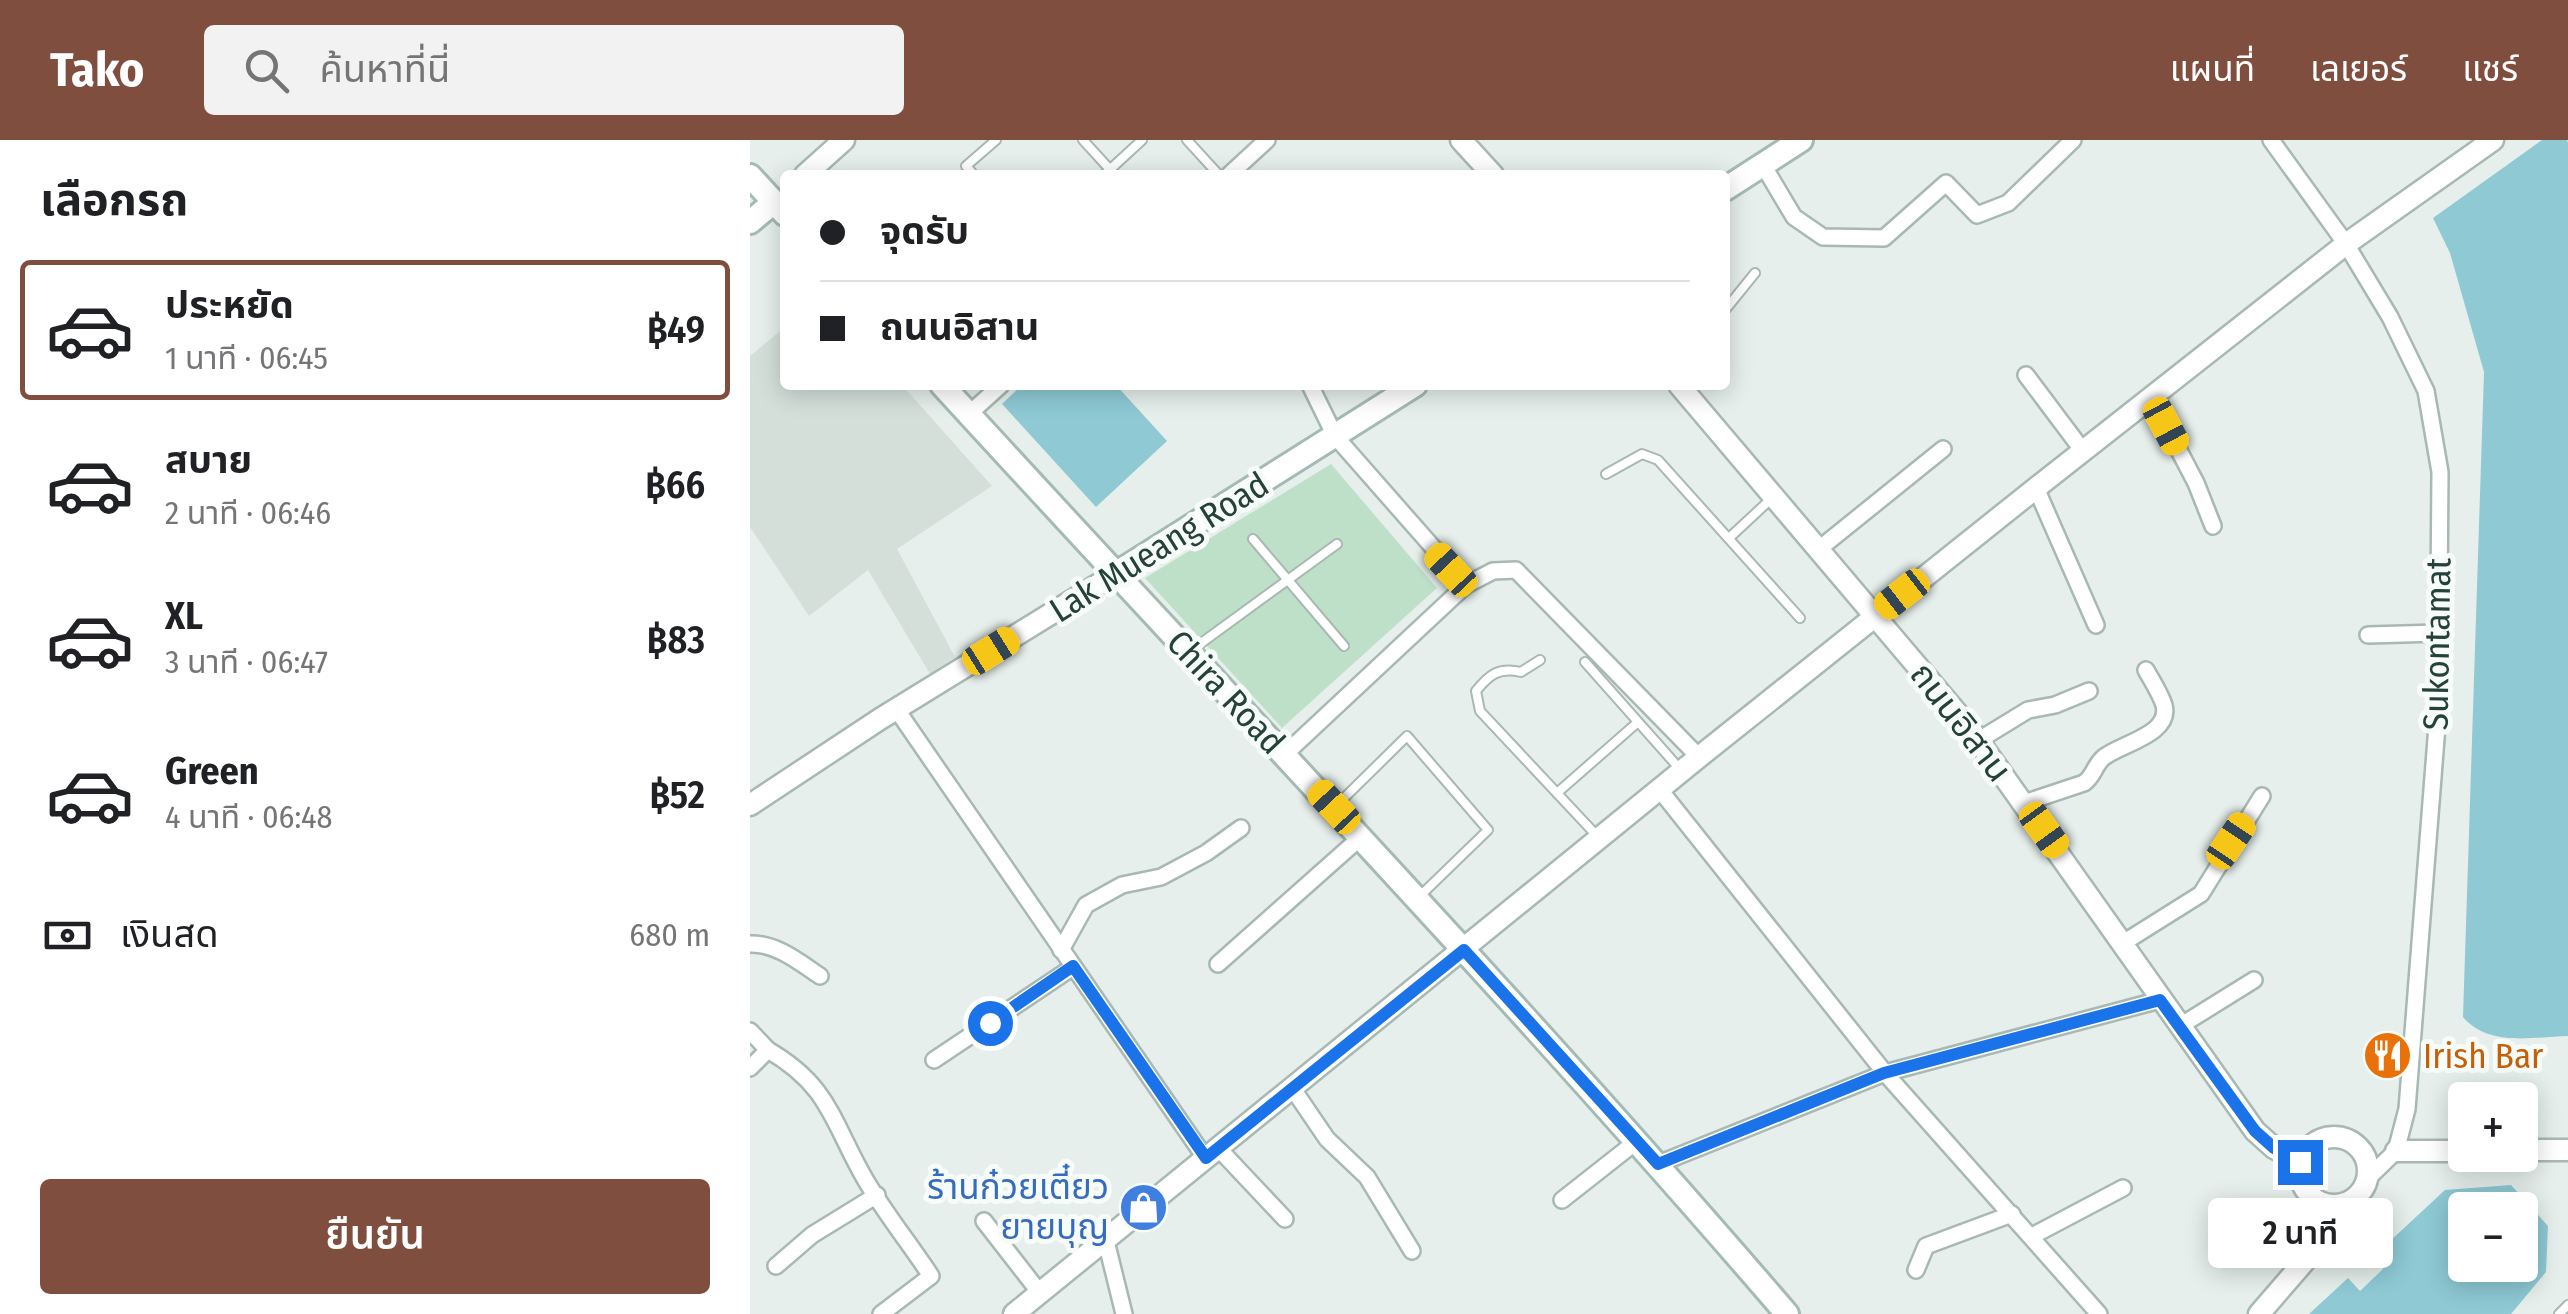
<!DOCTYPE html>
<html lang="th">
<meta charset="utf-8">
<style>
:root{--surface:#fff;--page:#f2f2f2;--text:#202124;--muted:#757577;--line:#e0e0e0;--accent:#7f4e3f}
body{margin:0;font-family:"Fira Sans Condensed","Noto Sans Thai",sans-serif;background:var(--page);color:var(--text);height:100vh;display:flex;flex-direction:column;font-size:38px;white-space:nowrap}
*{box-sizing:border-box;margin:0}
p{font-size:32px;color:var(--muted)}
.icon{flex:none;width:55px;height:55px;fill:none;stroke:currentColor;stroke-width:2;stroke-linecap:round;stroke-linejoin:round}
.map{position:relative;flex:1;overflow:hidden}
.details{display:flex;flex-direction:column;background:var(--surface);width:750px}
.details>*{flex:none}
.banner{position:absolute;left:30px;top:30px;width:950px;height:220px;border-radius:10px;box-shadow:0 5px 25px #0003;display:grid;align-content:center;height:220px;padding:0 40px;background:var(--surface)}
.buttons{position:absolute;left:1698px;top:942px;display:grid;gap:20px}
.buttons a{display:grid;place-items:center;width:90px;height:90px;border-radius:10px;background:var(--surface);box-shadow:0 5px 25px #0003;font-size:50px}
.end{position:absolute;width:45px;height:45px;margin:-22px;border:12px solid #1a73e8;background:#fff;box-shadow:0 0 0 5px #fff}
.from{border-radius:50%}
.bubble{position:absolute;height:70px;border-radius:10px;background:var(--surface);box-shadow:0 5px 25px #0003;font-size:32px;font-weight:600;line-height:70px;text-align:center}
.car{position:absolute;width:30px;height:60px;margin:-30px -15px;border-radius:12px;box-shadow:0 0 8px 2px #0007;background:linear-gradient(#f5c518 24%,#345 0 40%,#f5c518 0 76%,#345 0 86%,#f5c518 0)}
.banner b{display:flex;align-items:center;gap:35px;height:95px;font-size:38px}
.banner b+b{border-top:2px solid var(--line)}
.banner i{width:25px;height:25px;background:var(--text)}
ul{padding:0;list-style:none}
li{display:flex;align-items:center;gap:30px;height:140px;margin:0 20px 15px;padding:0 20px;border:5px solid transparent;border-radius:10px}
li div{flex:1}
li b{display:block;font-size:38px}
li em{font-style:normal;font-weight:600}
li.on{border-color:var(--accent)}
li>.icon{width:90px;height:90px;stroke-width:1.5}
h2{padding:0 40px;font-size:45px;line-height:120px}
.pay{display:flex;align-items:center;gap:25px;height:110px;padding:0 40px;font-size:38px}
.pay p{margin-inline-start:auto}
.primary-button{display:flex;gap:20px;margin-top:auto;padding:20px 40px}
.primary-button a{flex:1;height:115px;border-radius:10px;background:var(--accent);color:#fff;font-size:40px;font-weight:600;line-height:115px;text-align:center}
header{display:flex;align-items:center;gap:60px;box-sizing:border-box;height:140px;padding:0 50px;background:var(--accent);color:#fff}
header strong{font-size:48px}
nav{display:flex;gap:55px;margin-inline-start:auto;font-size:35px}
.search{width:700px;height:90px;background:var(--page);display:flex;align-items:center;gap:25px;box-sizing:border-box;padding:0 35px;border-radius:10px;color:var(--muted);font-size:38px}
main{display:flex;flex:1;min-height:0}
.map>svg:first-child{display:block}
.built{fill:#d4dfda}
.green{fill:#bfe0c8}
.water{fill:#8ec9d4;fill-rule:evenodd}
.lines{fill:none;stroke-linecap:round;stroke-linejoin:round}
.service-casing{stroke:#a8b8b2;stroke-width:12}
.minor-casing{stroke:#a8b8b2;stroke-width:20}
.tertiary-casing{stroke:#a8b8b2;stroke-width:25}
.secondary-casing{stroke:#a4bbb3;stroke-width:28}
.service{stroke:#fff;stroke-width:8}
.minor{stroke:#fff;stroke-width:15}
.tertiary{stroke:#fff;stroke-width:20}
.secondary{stroke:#fff;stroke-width:22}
.route{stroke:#1a73e8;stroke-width:12}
.labels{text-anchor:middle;stroke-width:10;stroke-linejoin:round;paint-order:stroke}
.street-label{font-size:35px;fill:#24423a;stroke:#f7fbf9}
.food-label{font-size:35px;fill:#c56008;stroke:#f7fbf9;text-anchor:start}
.shop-label{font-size:35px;fill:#366cbe;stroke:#f7fbf9;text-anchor:end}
</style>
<header>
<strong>Tako</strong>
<div class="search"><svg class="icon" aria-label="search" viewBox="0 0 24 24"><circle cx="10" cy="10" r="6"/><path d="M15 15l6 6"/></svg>ค้นหาที่นี่</div>
<nav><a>แผนที่</a><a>เลเยอร์</a><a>แชร์</a></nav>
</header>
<main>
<section class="details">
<h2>เลือกรถ</h2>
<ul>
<li class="on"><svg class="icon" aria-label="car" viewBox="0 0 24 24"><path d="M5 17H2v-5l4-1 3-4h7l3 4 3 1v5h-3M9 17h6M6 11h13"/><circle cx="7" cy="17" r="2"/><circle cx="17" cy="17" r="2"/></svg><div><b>ประหยัด</b><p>1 นาที · 06:45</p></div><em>฿49</em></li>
<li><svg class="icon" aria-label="car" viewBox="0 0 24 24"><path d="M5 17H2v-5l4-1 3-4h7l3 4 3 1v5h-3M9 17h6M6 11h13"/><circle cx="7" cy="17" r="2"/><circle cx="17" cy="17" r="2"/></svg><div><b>สบาย</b><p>2 นาที · 06:46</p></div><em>฿66</em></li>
<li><svg class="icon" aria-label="car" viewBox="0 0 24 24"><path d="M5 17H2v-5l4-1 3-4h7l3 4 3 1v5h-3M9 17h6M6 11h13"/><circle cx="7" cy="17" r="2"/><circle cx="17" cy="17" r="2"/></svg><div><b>XL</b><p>3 นาที · 06:47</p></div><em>฿83</em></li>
<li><svg class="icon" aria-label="car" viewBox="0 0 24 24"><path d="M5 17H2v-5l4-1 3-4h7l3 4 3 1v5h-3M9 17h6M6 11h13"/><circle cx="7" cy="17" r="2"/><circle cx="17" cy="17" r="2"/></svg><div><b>Green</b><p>4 นาที · 06:48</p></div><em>฿52</em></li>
</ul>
<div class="pay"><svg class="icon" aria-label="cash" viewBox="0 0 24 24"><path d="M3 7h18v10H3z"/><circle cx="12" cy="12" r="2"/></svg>เงินสด<p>680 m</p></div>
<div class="primary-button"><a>ยืนยัน</a></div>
</section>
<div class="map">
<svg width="1818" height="1174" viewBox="0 0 1818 1174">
<rect width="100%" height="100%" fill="#e6efeb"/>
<polygon class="built" points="35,187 35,245 152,245 242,346 147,409 205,517 180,534 118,430 59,476 0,387 0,216"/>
<polygon class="green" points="581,324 687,448 532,588 395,438"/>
<g class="water">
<path d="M1792 0H1817L1818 3V896C1781 897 1739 907 1713 877L1734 232 1700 113 1683 78Z"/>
<polygon points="272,245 366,245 417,301 346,367 252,264"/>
<path d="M1761 1045 1798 1086 1796 1132 1761 1174H1559L1598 1138 1610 1151 1633 1129 1625 1115 1695 1050ZM1770 1070V1125H1715V1070Z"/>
</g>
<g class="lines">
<defs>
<g id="service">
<polyline points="333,0 365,35"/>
<polyline points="437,0 469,35"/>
<polyline points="224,35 216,26 246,0"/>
<polyline points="354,35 392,0"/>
<polyline points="975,170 1005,133"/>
<polyline points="856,334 892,314 908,320 1050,478"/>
<polyline points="979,398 1021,359"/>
<polyline points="503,399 594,506"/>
<polyline points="443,509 587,404"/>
<path d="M790 520 771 532C748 527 739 535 726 551L730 571 849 698"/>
<polyline points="835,522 929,628"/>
<polyline points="807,653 888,582"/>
<polyline points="587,665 657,596 738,690 671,755"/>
<polyline points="1809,1174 1818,1165"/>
</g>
<g id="minor">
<polyline points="1521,0 1596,104 1640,177 1676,251 1690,332 1688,573 1657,969 1646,1011 1617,1039"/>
<polyline points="1013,25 1044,77 1073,97 1134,98 1196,43 1227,75 1258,63 1323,0"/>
<polyline points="479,35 517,0"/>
<polyline points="1276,235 1333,311"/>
<polyline points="1401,257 1446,343 1463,386"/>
<polyline points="219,274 251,245"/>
<polyline points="1286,348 1346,485"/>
<polyline points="1069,409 1193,309"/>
<polyline points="716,445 743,431 766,430 949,617"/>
<polyline points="1618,495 1688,493"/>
<polyline points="147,570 456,1019"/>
<polyline points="1229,600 1278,570 1305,565 1339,551"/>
<polyline points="534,615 716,445 585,296 560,245"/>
<polyline points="910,650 1135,933 1349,1174"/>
<path d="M1274 663 1334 643C1344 636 1344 626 1353 618 1369 604 1422 595 1414 565 1410 553 1402 541 1396 530"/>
<polyline points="1373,803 1451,754 1512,656"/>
<path d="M0 804C26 803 49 822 70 836"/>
<polyline points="311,810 336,765 372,745 411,737 456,713 491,688"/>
<polyline points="468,824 611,697"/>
<polyline points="1430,886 1504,840"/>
<polyline points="0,891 18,910 0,928"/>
<path d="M18 910C80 946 82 982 115 1039 134 1072 160 1104 181 1136L131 1174"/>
<polyline points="184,920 323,827"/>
<polyline points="543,949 577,999 617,1037 662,1111"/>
<polyline points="469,1009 535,1079"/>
<polyline points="908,1024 1135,933 1410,860"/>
<polyline points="812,1060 887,1001"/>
<polyline points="234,1081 290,1153"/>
<polyline points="1282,1096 1373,1048"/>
<polyline points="356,1101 374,1174"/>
<polyline points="26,1126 62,1095 127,1055"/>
<polyline points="1166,1130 1176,1106 1262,1074"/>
</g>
<g id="tertiary">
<polyline points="711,0 743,35"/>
<polyline points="55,35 94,0"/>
<polyline points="929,245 1218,586 1505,991 1524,1008 1551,1022"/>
<polyline points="0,665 130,579 367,433"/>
<circle cx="1584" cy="1031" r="34"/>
<polyline points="1770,1010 1818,1010"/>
<polyline points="1646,1011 1715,1011"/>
<polyline points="264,1174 949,617 1286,348 1596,104 1743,0"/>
<polyline points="1509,1174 1566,1108 1583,1066"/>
</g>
<g id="secondary">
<polyline points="0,36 35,74"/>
<polyline points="975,49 1051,0"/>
<polyline points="0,82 24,62"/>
<path d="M192 245C475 554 764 856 1037 1174"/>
<polyline points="367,433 665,245"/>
</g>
</defs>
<use href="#service" class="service-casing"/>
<use href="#minor" class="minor-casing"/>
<use href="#tertiary" class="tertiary-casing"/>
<use href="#secondary" class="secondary-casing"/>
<use href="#service" class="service"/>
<use href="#minor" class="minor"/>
<use href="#tertiary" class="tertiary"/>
<use href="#secondary" class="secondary"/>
</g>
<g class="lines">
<polyline class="route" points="240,883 323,826 456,1018 714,810 908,1024 1134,933 1410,860 1505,991 1524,1008 1550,1022"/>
</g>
<defs>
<symbol id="restaurant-disc" viewBox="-11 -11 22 22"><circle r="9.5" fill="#e8710a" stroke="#f7fbf9"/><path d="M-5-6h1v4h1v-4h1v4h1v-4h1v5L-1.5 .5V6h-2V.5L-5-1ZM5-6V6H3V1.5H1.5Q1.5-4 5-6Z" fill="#fff"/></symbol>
<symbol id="shop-disc" viewBox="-11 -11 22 22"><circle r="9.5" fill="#3f7fe0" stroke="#f7fbf9"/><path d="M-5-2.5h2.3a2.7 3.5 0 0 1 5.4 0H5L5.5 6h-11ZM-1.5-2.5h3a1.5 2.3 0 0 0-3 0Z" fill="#fff"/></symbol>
</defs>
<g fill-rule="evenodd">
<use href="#restaurant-disc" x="1610" y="888" width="55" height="55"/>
<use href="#shop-disc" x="366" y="1040" width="55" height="55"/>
</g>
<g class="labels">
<g class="street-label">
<text transform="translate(409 407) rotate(-32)" y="12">Lak Mueang Road</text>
<text transform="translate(1687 504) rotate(-89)" y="12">Sukontamat</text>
<text transform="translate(476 552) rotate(47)" y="12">Chira Road</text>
<text transform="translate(1211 582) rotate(52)" y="12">ถนนอิสาน</text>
</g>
<g class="food-label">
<text x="1673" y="928">Irish Bar</text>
</g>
<g class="shop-label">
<text x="359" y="1059">ร้านก๋วยเตี๋ยว<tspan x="359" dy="40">ยายบุญ</tspan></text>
</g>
</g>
</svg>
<div class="buttons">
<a>+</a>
<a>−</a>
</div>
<i class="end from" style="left:240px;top:883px"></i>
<i class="end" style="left:1550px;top:1022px"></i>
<div class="bubble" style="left:1458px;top:1058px;width:185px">2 นาที</div>
<i class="car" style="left:1416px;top:286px;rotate:152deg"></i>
<i class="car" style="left:701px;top:430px;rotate:317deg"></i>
<i class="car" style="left:1152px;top:454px;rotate:232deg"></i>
<i class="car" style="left:241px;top:511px;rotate:58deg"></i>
<i class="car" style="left:584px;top:667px;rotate:317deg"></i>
<i class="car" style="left:1294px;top:690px;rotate:144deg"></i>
<i class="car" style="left:1481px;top:701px;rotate:34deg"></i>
<div class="banner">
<b><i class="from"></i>จุดรับ</b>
<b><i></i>ถนนอิสาน</b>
</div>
</div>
</main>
